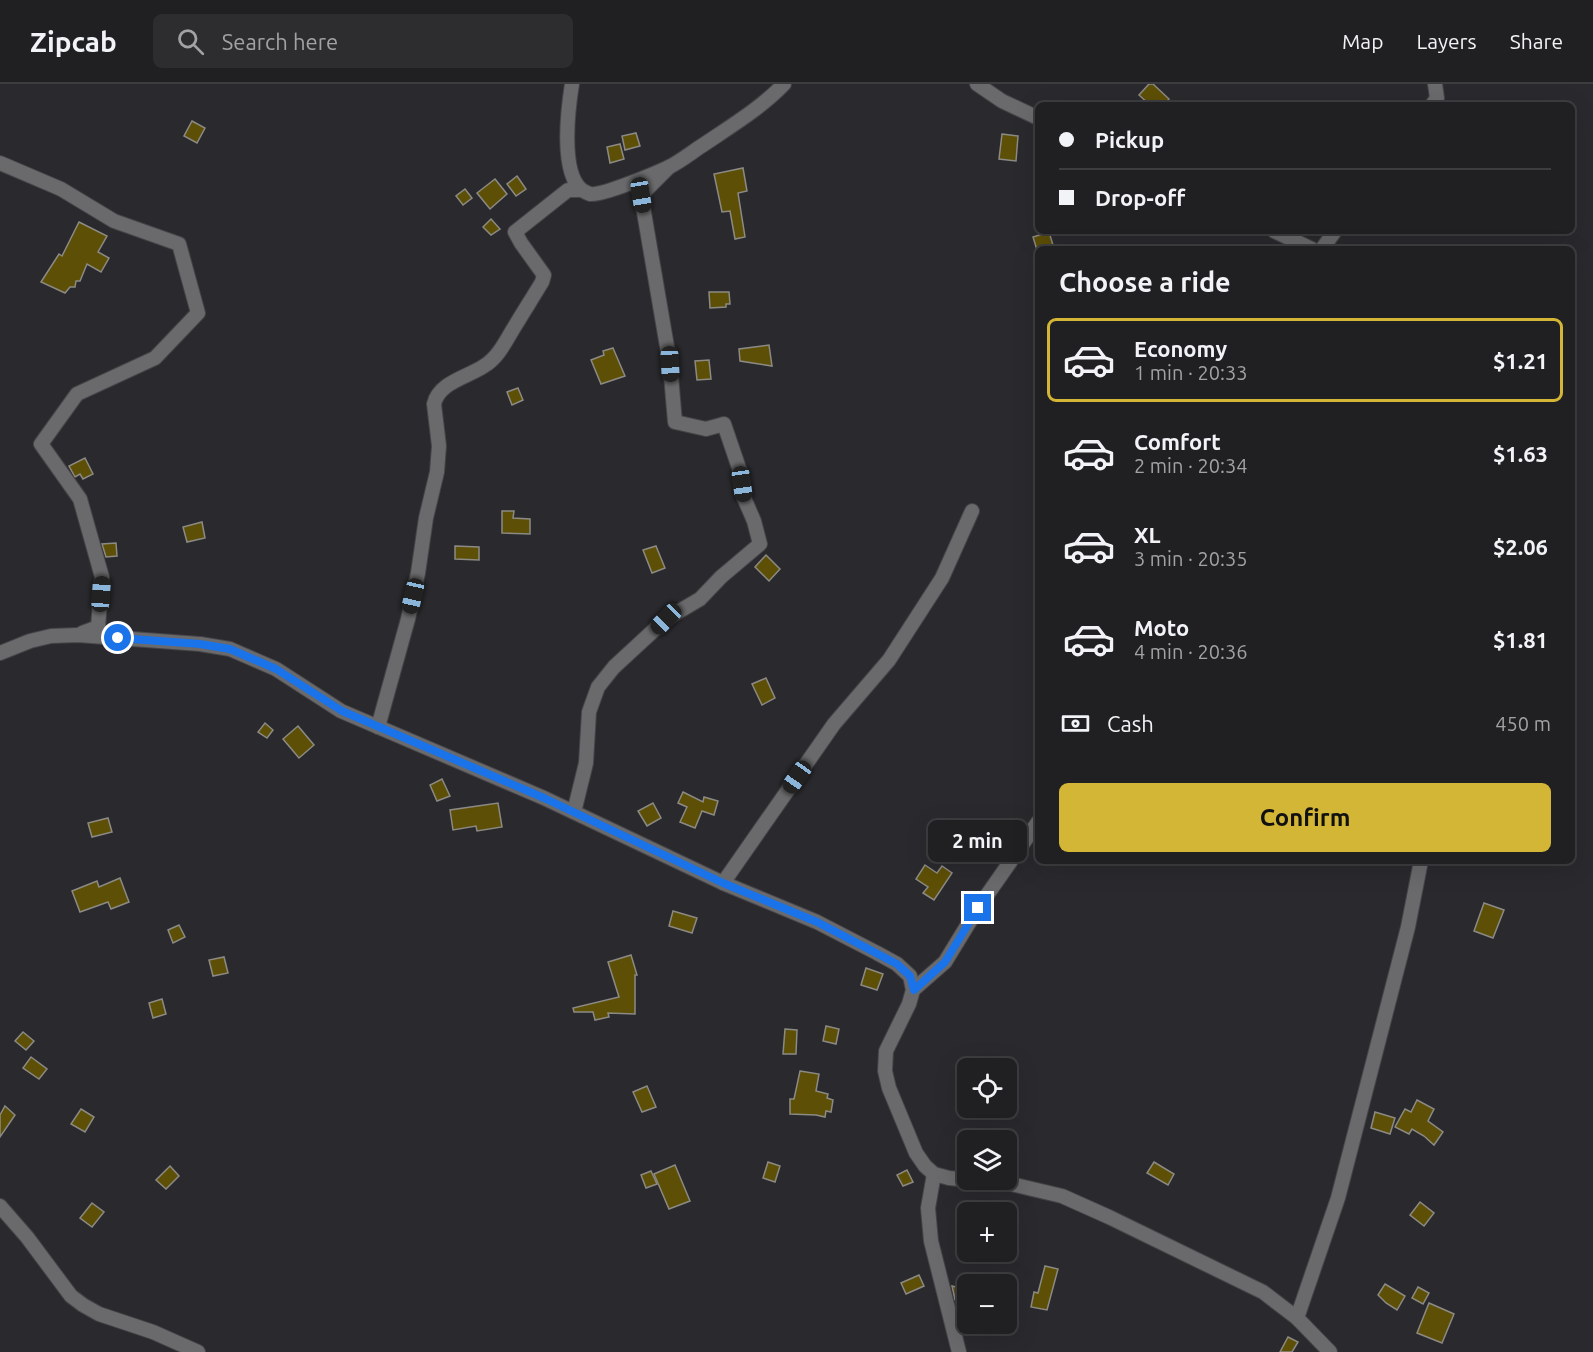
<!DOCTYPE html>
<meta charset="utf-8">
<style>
:root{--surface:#201f22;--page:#2d2c2f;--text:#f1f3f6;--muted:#a2a2a5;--line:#3d3d40;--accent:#d3b635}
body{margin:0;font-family:Ubuntu,sans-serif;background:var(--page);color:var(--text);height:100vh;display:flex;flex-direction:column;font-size:22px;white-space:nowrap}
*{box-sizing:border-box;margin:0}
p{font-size:20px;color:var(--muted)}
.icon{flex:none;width:33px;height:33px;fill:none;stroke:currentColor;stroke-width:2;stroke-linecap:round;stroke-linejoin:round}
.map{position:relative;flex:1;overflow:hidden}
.drawer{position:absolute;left:1035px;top:162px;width:540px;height:618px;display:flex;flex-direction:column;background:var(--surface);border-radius:9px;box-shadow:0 6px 24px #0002,0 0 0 2px var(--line)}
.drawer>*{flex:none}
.guide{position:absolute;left:1035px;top:18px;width:540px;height:132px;border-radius:9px;box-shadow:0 6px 24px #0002,0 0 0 2px var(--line);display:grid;align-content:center;height:132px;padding:0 24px;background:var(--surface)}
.buttons{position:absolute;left:957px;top:974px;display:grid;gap:12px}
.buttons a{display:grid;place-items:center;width:60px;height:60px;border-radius:9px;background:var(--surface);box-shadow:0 6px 24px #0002,0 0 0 2px var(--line);font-size:30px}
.end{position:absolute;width:27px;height:27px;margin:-14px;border:8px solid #1a73e8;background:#fff;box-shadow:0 0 0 3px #fff}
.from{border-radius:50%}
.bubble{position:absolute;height:42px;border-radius:9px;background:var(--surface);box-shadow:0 6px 24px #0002,0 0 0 2px var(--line);font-size:20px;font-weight:700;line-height:42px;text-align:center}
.car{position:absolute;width:18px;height:36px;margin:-18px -9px;border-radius:8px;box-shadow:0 0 4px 2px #0007;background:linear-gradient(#222 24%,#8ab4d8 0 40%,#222 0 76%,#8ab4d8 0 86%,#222 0)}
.guide b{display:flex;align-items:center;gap:21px;height:57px;font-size:22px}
.guide b+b{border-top:2px solid var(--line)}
.guide i{width:15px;height:15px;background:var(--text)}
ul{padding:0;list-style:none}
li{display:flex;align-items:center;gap:18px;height:84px;margin:0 12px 9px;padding:0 12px;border:3px solid transparent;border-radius:9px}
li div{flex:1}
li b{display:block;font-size:22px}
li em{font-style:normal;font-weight:700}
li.on{border-color:var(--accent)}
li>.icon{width:54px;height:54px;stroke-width:1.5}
h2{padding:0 24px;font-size:27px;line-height:72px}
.pay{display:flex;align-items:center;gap:15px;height:66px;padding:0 24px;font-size:22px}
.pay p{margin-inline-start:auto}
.primary-button{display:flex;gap:12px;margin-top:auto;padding:12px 24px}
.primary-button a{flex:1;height:69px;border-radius:9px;background:var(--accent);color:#111;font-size:24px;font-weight:700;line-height:69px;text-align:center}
header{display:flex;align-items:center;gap:36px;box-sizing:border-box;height:84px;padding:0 30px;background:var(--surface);border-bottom:2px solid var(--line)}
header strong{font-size:28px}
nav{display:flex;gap:33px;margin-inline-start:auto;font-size:21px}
.search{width:420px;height:54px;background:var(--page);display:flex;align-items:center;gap:15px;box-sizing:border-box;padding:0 21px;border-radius:9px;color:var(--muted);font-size:22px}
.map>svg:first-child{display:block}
.building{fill:#5e4f06;stroke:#8b8a85;stroke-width:1.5}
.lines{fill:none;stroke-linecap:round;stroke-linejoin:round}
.street-casing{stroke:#454448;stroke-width:16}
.street{stroke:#6a6a6c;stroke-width:14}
.route{stroke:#1a73e8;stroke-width:8}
</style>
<header>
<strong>Zipcab</strong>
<div class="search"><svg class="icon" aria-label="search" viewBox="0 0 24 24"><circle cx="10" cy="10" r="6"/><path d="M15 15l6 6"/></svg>Search here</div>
<nav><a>Map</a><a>Layers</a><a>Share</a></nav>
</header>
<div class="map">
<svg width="1593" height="1268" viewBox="0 0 1593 1268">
<rect width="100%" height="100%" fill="#2a292d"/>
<g class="building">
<polygon points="1149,0 1153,0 1169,15 1164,21 1150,21 1139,11"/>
<polygon points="192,37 205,44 197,59 184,52"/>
<polygon points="636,49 640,62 625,66 622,52"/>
<polygon points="1002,50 1018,52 1016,77 999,75"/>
<polygon points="620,60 624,75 610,79 607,63"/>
<polygon points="743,84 747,107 738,109 745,153 735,155 730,127 722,128 714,90"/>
<polygon points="517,92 526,105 516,112 507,100"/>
<polygon points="495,95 507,110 490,125 477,109"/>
<polygon points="465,105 472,114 463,121 456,112"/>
<polygon points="491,135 500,145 491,151 483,143"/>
<polygon points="79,138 107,152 98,168 109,174 101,188 87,180 80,197 76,197 75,203 70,203 65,209 41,198 59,170 62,172"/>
<polygon points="1049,148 1053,161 1037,166 1033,153"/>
<polygon points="709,208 729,208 730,220 726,220 726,223 710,224"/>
<polygon points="769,261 772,282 740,277 739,265"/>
<polygon points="613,264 625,292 601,300 591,276 604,271 603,267"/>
<polygon points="709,276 711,295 697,296 695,277"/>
<polygon points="518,304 523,316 512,321 507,308"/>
<polygon points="85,374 93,390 83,395 80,390 75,393 69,382"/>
<polygon points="502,427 514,427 513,434 530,435 530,450 502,449"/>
<polygon points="202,438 205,454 187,458 183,443"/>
<polygon points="116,459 117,472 106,473 102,460"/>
<polygon points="455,462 479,463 479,476 455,475"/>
<polygon points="656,462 665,484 652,489 643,466"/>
<polygon points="766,471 780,485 769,497 755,483"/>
<polygon points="766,594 775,614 762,621 752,600"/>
<polygon points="265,639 273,646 267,654 258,648"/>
<polygon points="298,642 314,661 299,674 283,655"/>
<polygon points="442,695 450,712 437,717 430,701"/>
<polygon points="683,708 703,718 704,713 718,717 714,731 702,727 695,744 680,738 687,723 678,719"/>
<polygon points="498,719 502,743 477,747 476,742 453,746 450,726"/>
<polygon points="653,719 661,734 647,742 638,727"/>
<polygon points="108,734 112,748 92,753 88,739"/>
<polygon points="958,736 968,742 957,759 947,752"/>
<polygon points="925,781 937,789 942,782 952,789 934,816 923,809 928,803 916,795"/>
<polygon points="120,794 129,818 111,825 108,818 80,828 72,807 97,797 99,803"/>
<polygon points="1484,819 1504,826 1493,854 1474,847"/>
<polygon points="673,827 697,834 692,849 669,842"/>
<polygon points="179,841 185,853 173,859 168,846"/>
<polygon points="631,871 637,891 635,891 635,930 608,929 609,933 595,936 593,928 574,928 573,924 619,913 608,878"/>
<polygon points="224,873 228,889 213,892 209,876"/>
<polygon points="866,884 883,890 877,906 861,901"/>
<polygon points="162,915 166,930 153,934 149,919"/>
<polygon points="826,942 839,945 836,960 823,957"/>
<polygon points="785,945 797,946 796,970 783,970"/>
<polygon points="23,948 34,957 26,966 15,957"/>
<polygon points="31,973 47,985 39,995 23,984"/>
<polygon points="800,987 819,990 816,1007 828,1010 827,1014 833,1016 831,1028 826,1027 825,1033 816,1031 790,1030 790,1015 794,1015"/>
<polygon points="647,1002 656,1023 642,1028 633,1008"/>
<polygon points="1417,1016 1434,1025 1428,1037 1443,1048 1434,1061 1424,1052 1412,1045 1409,1050 1395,1043 1405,1025 1411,1028"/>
<polygon points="5,1022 15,1031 0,1053 0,1031"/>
<polygon points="81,1025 94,1033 85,1048 71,1040"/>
<polygon points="1375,1028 1395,1034 1390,1050 1371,1044"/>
<polygon points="768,1078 780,1082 775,1098 763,1094"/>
<polygon points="1154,1078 1174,1090 1168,1101 1147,1089"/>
<polygon points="675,1081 690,1117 669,1125 654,1090"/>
<polygon points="170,1082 179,1092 166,1105 156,1096"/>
<polygon points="907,1086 913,1098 903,1102 897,1091"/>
<polygon points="651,1087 657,1100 646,1104 641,1091"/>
<polygon points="1420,1118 1434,1129 1424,1142 1410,1131"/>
<polygon points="92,1119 104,1128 92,1143 80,1134"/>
<polygon points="1045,1182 1058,1185 1047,1226 1031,1223 1034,1208 1038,1209"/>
<polygon points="919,1191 924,1202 906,1210 901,1199"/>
<polygon points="1385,1200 1405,1212 1397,1226 1386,1219 1378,1211"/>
<polygon points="952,1202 968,1206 968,1219 955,1216"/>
<polygon points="1418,1203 1429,1209 1423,1220 1412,1214"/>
<polygon points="1429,1219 1454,1230 1442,1259 1417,1249"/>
<polygon points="1288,1253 1298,1258 1292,1268 1280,1268"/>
</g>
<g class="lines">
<defs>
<g id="street">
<path d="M572 0C568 25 560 89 582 106 583 107 590 110 590 110 602 112 656 89 669 83 681 77 692 68 703 61 731 42 761 24 784 0"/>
<polyline points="977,0 1002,17 1038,34"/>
<polyline points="1432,21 1437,14 1435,0"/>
<polyline points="0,79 61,105 114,137 179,160 198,229 155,274 77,310 41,360 80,415 102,493 98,543 82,549"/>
<polyline points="1274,147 1312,165"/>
<polyline points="1322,165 1335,147"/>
<polyline points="0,569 30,557 51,552 78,551 200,560 230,565 276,585 341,627 544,714 723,799 817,838 877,869 897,880 910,892 913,906 909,920 886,967 885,987 889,1004 916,1069 925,1082 934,1090 949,1094 1011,1100 1062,1112 1109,1133 1263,1208 1297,1234 1330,1268"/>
<path d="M378 643 408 535 418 489 426 434 437 388 439 362 434 320C439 298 468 293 484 282 499 273 506 256 515 242 524 227 533 213 542 198L544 191 521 159 515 148 568 106H581"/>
<polyline points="574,728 586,679 589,628 598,603 614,583 666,535 700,515 721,493 760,460 754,437 744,414 740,387 724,340 706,345 675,338 670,280 641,111 669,83"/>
<polyline points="723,799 834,640 889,576 942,494 972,427"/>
<polyline points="913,906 945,878 978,824 1038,738"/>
<polyline points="934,1090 928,1124 931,1157 959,1268"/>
<polyline points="0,1122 27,1153 71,1212 83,1221 99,1230 153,1248 198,1268"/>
<polyline points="1297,1234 1338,1114 1408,843 1421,777"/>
</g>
</defs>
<use href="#street" class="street-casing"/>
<use href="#street" class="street"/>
</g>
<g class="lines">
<polyline class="route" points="118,554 200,560 230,565 276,585 342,627 544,714 723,799 817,838 897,880 910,892 914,906 945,878 978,824"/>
</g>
</svg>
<div class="buttons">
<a><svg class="icon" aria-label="locate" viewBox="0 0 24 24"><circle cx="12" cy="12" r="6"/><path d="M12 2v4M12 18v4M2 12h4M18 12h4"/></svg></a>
<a><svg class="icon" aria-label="layers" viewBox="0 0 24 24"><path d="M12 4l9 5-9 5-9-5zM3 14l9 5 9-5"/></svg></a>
<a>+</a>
<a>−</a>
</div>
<i class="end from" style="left:118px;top:554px"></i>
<i class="end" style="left:978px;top:824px"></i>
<div class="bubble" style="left:928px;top:736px;width:99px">2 min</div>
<i class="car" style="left:641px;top:111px;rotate:171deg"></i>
<i class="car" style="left:670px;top:280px;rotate:177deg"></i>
<i class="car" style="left:742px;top:400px;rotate:172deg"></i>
<i class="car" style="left:101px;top:510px;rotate:4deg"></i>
<i class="car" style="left:413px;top:512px;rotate:193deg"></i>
<i class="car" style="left:666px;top:535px;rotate:225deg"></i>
<i class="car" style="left:797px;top:693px;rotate:215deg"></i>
<div class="guide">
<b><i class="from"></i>Pickup</b>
<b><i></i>Drop-off</b>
</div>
<section class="drawer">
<h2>Choose a ride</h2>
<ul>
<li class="on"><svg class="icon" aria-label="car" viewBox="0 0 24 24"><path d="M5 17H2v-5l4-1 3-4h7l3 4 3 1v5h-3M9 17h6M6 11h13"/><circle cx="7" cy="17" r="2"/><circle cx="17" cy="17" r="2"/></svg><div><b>Economy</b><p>1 min · 20:33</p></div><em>$1.21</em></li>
<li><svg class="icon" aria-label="car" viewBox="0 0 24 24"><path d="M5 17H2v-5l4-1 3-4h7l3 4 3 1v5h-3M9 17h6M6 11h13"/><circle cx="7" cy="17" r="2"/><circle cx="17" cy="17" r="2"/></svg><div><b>Comfort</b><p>2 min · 20:34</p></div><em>$1.63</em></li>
<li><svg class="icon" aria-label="car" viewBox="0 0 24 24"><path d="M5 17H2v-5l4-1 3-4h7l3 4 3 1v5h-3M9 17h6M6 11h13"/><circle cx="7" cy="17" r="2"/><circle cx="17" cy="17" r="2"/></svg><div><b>XL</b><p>3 min · 20:35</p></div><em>$2.06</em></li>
<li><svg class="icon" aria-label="car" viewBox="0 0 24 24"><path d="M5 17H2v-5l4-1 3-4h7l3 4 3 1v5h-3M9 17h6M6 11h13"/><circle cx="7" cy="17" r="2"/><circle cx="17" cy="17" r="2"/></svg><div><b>Moto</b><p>4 min · 20:36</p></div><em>$1.81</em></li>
</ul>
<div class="pay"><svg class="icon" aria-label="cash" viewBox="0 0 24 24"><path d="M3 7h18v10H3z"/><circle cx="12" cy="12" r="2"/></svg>Cash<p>450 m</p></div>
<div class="primary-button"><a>Confirm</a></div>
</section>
</div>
